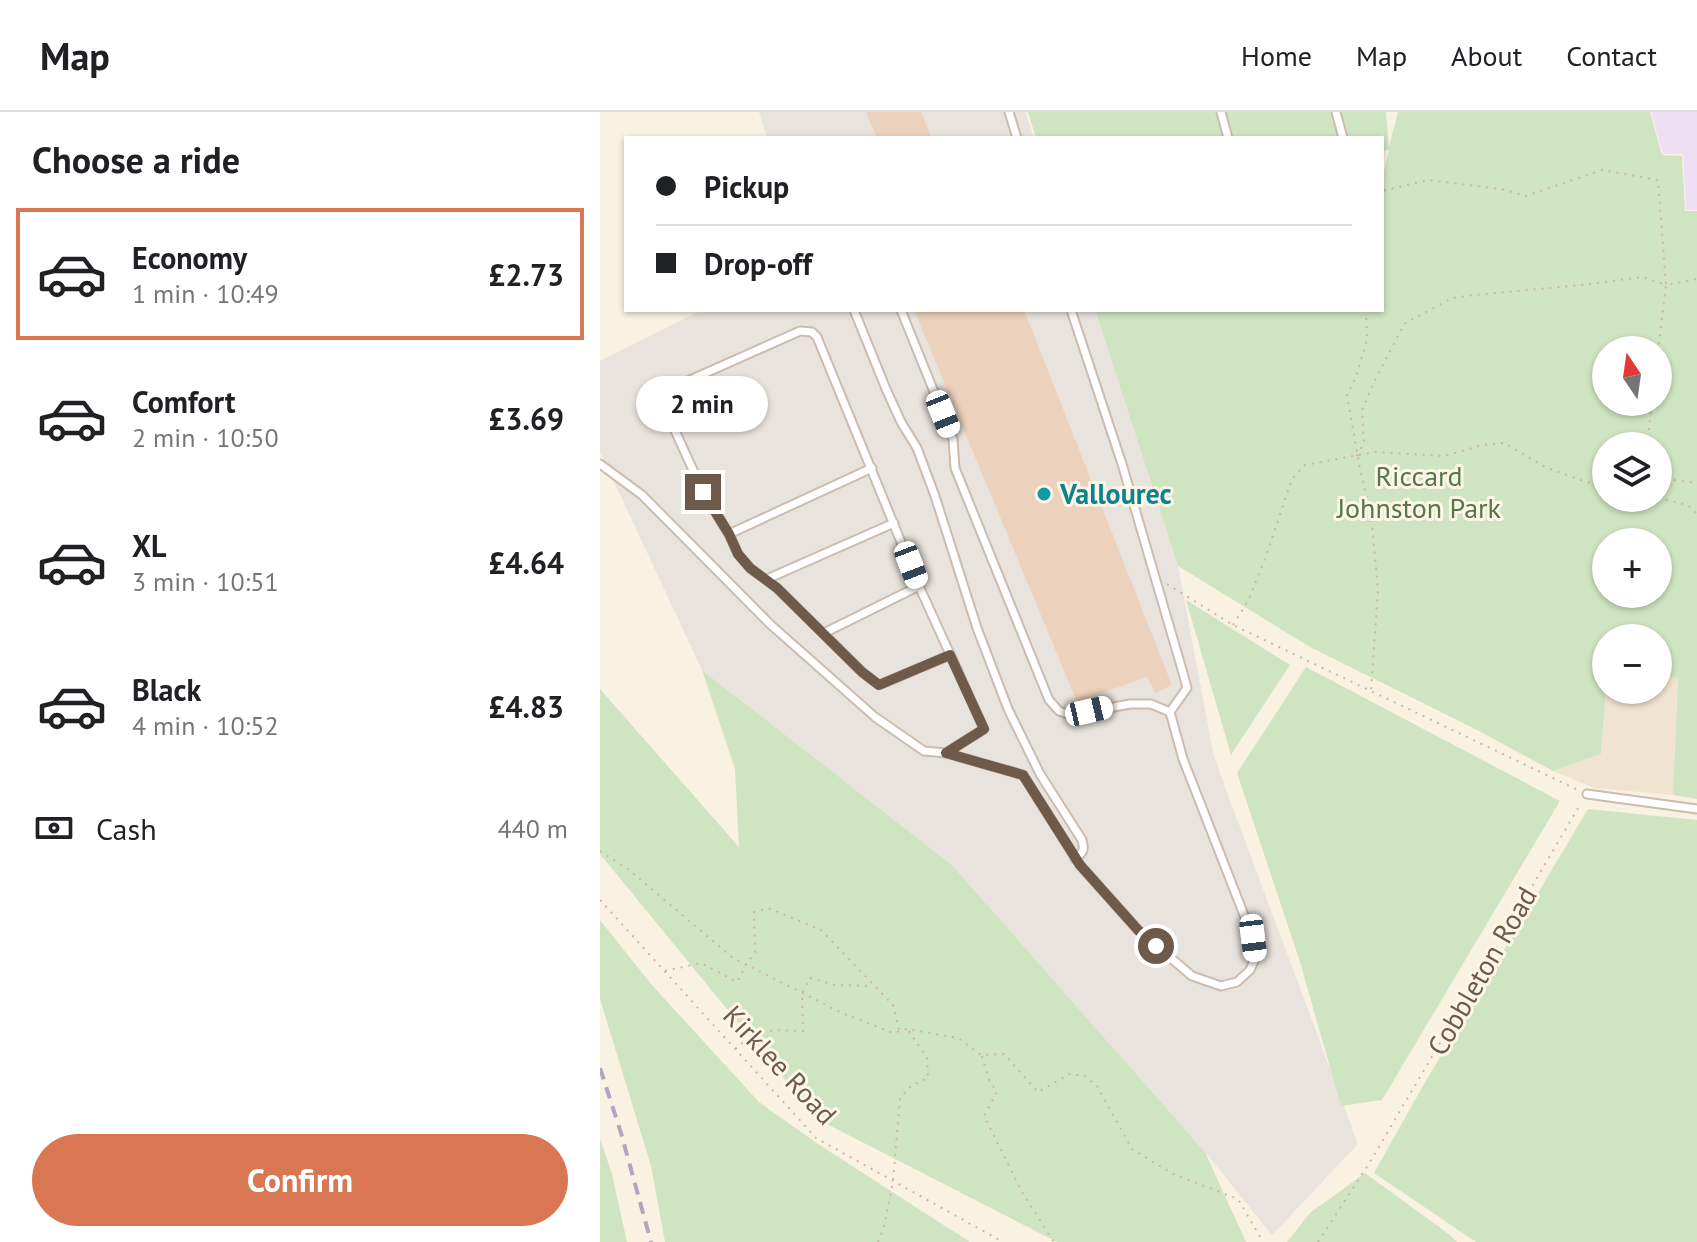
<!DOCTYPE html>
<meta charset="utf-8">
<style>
:root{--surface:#fff;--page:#f2f2f2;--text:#202124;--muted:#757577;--line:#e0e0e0;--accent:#d87752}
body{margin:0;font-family:"PT Sans",sans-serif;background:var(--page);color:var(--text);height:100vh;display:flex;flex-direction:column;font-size:30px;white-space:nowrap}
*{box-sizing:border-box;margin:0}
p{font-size:26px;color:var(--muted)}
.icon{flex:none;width:44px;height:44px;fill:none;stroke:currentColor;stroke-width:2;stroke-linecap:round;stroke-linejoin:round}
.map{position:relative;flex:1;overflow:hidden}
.panel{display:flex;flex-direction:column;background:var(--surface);width:600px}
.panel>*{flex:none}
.hud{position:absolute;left:24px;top:24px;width:760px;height:176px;border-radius:0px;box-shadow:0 2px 6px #0004;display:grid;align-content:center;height:176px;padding:0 32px;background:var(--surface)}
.needle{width:52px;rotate:347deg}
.buttons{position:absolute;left:992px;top:224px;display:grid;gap:16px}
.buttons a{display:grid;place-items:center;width:80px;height:80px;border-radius:50%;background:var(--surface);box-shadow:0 2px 6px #0004;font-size:40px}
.end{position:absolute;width:36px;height:36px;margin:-18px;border:10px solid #6e5a4b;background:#fff;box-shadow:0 0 0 4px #fff}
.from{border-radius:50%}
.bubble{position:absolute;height:56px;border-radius:28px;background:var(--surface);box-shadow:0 2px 6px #0004;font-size:26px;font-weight:700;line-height:56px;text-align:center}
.car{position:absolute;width:24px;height:48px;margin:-24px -12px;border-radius:10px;box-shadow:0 0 6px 2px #0007;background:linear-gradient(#fff 24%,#345 0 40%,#fff 0 76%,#345 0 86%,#fff 0)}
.hud b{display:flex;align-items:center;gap:28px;height:76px;font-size:30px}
.hud b+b{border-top:2px solid var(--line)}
.hud i{width:20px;height:20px;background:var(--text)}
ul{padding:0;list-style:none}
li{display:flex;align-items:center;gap:24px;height:132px;margin:0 16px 12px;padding:0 16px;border:4px solid transparent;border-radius:0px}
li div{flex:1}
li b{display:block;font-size:30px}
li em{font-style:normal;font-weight:700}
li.current{border-color:var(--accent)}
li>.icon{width:72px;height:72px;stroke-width:1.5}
h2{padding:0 32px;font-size:36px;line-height:96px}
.pay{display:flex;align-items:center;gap:20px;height:88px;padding:0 32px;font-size:30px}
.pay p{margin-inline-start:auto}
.primary-button{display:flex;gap:16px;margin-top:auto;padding:16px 32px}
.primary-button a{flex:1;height:92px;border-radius:48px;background:var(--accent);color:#fff;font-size:32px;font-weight:700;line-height:92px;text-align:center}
header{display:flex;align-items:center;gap:48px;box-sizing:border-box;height:112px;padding:0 40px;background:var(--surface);border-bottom:2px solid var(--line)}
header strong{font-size:38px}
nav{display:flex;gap:44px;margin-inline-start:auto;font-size:28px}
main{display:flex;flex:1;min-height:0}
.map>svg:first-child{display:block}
.residential{fill:#f0e4d1}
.industrial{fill:#e9e3dd}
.education{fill:#eedff5}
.green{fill:#cfe5c2;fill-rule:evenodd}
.building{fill:#ecd2bc}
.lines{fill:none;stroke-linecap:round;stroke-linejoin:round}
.lane-casing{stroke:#cbbcad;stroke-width:11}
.path{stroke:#d0b5a0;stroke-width:2;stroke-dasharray:2 6;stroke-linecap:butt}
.lane{stroke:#fff;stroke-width:7}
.rail{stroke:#b4a3c1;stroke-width:4;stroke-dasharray:12 8;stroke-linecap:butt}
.route{stroke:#6e5a4b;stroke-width:10}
.culture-dot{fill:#0f9aa8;stroke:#fdf6e7;stroke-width:3}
.labels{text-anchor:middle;stroke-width:6;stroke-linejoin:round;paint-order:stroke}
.park-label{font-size:28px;fill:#547947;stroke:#fdf6e7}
.culture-label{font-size:28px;font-weight:bold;fill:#0d838f;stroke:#fdf6e7;text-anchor:start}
.street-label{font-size:28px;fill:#6e5a4b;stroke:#fdf6e7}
</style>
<header>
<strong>Map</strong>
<nav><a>Home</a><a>Map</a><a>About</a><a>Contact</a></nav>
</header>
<main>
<section class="panel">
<h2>Choose a ride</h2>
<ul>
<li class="current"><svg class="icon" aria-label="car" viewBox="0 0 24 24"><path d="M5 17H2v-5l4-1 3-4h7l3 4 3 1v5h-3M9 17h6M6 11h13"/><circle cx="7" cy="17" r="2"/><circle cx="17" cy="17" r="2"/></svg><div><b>Economy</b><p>1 min · 10:49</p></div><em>£2.73</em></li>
<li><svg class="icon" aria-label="car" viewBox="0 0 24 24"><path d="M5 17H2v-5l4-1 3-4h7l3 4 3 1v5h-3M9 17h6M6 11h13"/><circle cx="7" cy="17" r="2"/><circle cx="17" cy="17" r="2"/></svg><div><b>Comfort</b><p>2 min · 10:50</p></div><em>£3.69</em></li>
<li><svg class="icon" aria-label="car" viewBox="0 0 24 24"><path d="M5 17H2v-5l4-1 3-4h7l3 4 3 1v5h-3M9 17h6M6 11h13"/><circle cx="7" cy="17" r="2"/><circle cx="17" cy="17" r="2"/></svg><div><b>XL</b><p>3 min · 10:51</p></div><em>£4.64</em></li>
<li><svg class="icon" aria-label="car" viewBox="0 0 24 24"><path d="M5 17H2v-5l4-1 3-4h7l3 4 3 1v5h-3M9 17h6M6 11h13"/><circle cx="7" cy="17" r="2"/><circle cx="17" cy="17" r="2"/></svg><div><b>Black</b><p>4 min · 10:52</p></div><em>£4.83</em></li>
</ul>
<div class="pay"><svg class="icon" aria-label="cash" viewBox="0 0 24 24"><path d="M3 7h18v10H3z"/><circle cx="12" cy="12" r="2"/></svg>Cash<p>440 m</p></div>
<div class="primary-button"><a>Confirm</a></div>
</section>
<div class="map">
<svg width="1097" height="1130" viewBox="0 0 1097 1130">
<rect width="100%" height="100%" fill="#f9f2e2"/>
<polygon class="residential" points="1058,562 1078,565 1073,683 994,676 953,659 1001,642 1006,578 1058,578"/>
<g class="industrial">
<polygon points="159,0 425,0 434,26 167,26"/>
<polygon points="102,198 495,198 578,454 614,645 758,1032 672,1123 605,1040 352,753 102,558 0,340 0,249"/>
</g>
<polygon class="education" points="1051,0 1097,0 1097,98 1086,98 1083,42 1063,42"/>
<g class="green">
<path d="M428 0H786L789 35 798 0H1050L1062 43 1082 44 1085 99H1097V687L1073 683 1078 566 1058 562V526H1006V578L1001 642 953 659 877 618 710 535 578 454 495 198H782V60L784 59 789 38 782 39V26H436ZM1006 238H1058V290H1006ZM1006 334H1058V386H1006ZM1006 430H1058V482H1006Z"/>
<polygon points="586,488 690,553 631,643"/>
<polygon points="706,555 960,689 782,988 741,994 700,850 637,661"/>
<polygon points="102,558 352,753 605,1040 646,1130 457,1130 217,1007 0,742 0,577 139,735 135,657"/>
<polygon points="988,697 1097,708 1097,1130 876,1130 774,1061 824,972"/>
<polygon points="0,808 51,872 159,990 218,1032 370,1130 65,1130 51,1054 0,887"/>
<polygon points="0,1027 12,1062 27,1130 0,1130"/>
<polygon points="765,1061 850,1123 857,1130 687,1130 710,1101"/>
</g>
<g class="building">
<polygon points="266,0 321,0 332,26 277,26"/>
<polygon points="314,198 424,198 572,573 555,581 547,565 477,590"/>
</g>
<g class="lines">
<defs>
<g id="lane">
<polyline points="409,0 417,26"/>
<polyline points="621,0 628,26"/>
<polyline points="736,0 743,26"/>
<path d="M254 198 286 277 301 310 317 336 335 384 377 516 408 597 440 662 482 728C485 738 483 741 475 747"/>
<polyline points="301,198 353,327 355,356 449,588 459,599 471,603 530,592 551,592 570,600"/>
<polyline points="0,352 42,383 171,513 275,605 324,639 346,641 423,663 480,753 538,818 592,864 621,874 637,870 650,858 656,844 653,826 583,647 570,600 587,576 583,561 522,352 471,198"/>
<polyline points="129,422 272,356"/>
<polyline points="167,467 294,411"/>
<polyline points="224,521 319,474"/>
<polyline points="346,641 384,617 319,474 217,225 212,220 200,219 63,280 62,290 103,380 129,422 138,442 150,456 177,476 262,560 279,573 350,543"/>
<polyline points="987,682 1097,697"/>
</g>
</defs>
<use href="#lane" class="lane-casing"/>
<g class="path">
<polyline points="766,198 767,228 756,265 747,283 760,357 771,402 778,478 771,578"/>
<polyline points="1058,240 1066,173 1097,167"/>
<polyline points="1047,334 1052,290"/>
<polyline points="757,344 764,330 762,298 774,270 804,212 852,186 874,183 982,173 1042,165 1066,173 1058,68 1002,58 926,84 901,77 828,68 782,79"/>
<polyline points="1058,366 1097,371"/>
<polyline points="1058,386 1088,393 1097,402"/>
<polyline points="567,472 633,513 980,679"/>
<polyline points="633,513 648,489 666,444 692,367 705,353 775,340 844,344 883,333 904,331 945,355 986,370 1006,374"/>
<polyline points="0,739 28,757 133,846 242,901 293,921 307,917 358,926 381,943 404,942 438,980 469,962 485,964 497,974 532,1037 573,1062 638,1087 663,1130"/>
<polyline points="0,788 216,1026 403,1130"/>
<polyline points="65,859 101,851 137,870 146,853 155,840 154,800 168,796 221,818 293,893 299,918"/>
<path d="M135 937C162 915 169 918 203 919L202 881 210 866 235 873 273 874"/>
<polyline points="382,944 389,968 397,980 384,1004 422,1080 454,1130"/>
<polyline points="278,1130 284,1115 293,1069 300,986 311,974 328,966 327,946 308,918"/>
<polyline points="718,1130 770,1050 981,691"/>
</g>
<use href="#lane" class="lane"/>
<polyline class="rail" points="0,956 21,1021 51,1130"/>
</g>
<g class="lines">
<polyline class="route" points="103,380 129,422 138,442 150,456 177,476 262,560 279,573 350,543 384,617 346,641 423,663 480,753 538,818 556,834"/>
</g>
<circle class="culture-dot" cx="444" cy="382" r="8"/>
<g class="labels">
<g class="park-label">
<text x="819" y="374">Riccard<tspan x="819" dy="32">Johnston Park</tspan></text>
</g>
<g class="culture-label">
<text x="460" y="392">Vallourec</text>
</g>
<g class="street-label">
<text transform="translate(882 859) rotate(-60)" y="10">Cobbleton Road</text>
<text transform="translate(180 953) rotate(47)" y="10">Kirklee Road</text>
</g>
</g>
</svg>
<div class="buttons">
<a><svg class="needle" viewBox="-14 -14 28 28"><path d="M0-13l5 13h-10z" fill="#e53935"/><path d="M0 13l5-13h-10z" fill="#757577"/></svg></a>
<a><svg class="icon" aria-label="layers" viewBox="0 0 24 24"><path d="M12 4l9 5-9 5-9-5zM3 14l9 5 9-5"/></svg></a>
<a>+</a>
<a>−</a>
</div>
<i class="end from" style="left:556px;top:834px"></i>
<i class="end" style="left:103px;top:380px"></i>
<div class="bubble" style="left:36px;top:264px;width:132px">2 min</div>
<i class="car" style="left:343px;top:302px;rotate:158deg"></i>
<i class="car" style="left:311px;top:453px;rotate:159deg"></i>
<i class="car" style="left:489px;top:599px;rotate:77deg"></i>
<i class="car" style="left:653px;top:826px;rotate:173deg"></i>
<div class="hud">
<b><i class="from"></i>Pickup</b>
<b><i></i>Drop-off</b>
</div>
</div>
</main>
